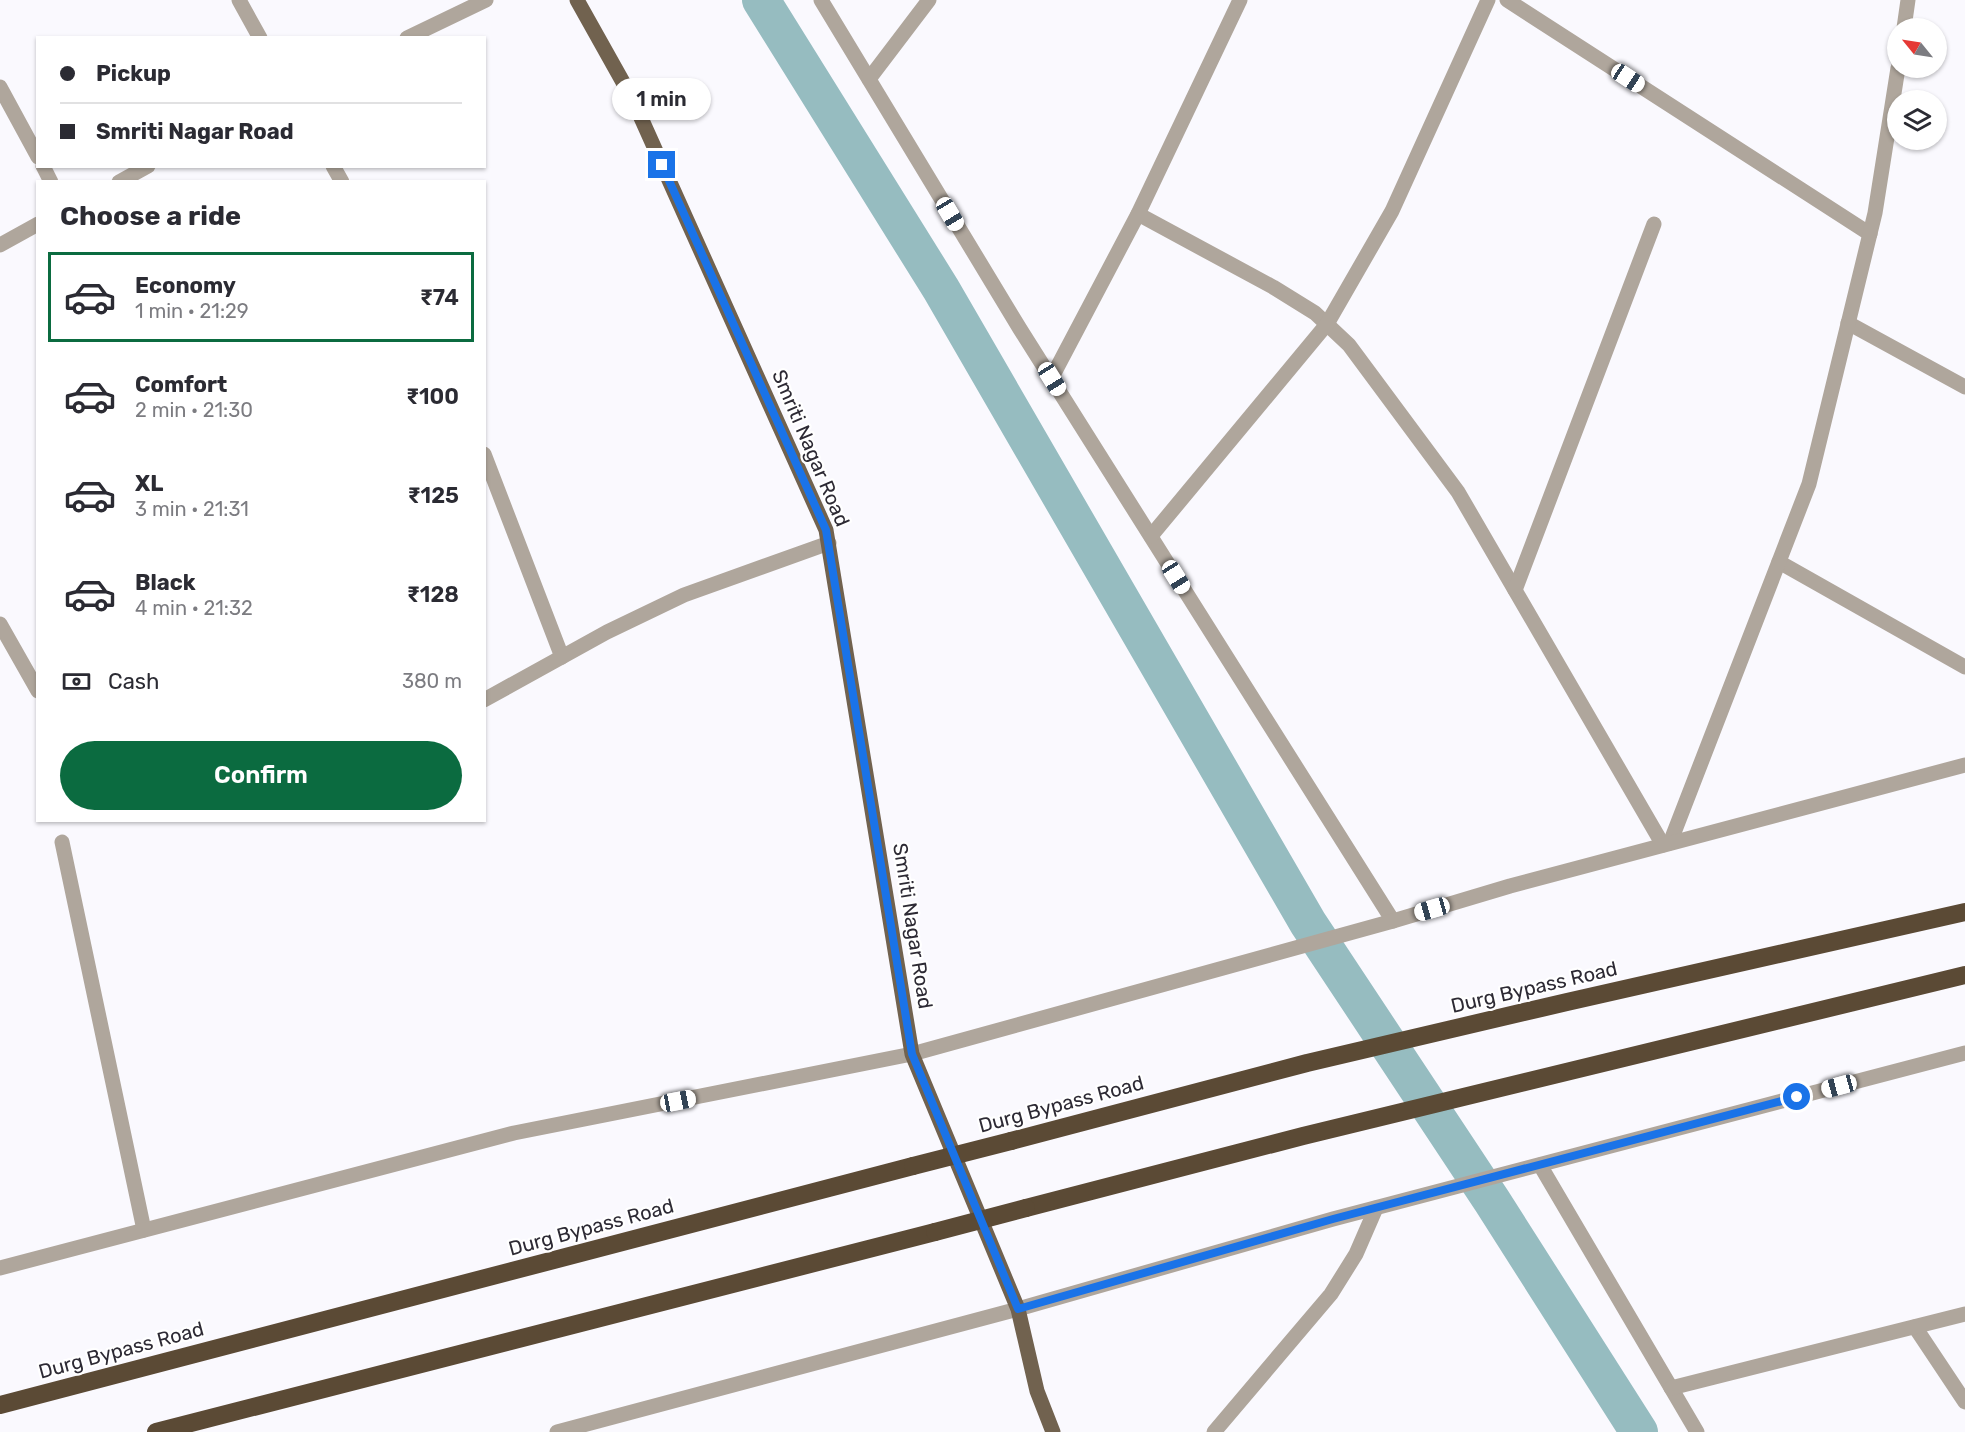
<!DOCTYPE html>
<meta charset="utf-8">
<style>
:root{--surface:#fff;--page:#f7f7f7;--text:#2b2b33;--muted:#7c7c81;--line:#e1e1e2;--accent:#0b6b40}
body{margin:0;font-family:Rubik,sans-serif;background:var(--page);color:var(--text);height:100vh;display:flex;flex-direction:column;font-size:22px;white-space:nowrap}
*{box-sizing:border-box;margin:0}
p{font-size:20px;color:var(--muted)}
.icon{flex:none;width:33px;height:33px;fill:none;stroke:currentColor;stroke-width:2;stroke-linecap:round;stroke-linejoin:round}
.map{position:relative;flex:1;overflow:hidden}
.drawer{position:absolute;left:36px;top:180px;width:450px;height:642px;display:flex;flex-direction:column;background:var(--surface);border-radius:0px;box-shadow:0 2px 4px #0004}
.drawer>*{flex:none}
.banner{position:absolute;left:36px;top:36px;width:450px;height:132px;border-radius:0px;box-shadow:0 2px 4px #0004;display:grid;align-content:center;height:132px;padding:0 24px;background:var(--surface)}
.needle{width:39px;rotate:300deg}
.buttons{position:absolute;left:1887px;top:18px;display:grid;gap:12px}
.buttons a{display:grid;place-items:center;width:60px;height:60px;border-radius:50%;background:var(--surface);box-shadow:0 2px 4px #0004;font-size:30px}
.end{position:absolute;width:27px;height:27px;margin:-14px;border:8px solid #1a73e8;background:#fff;box-shadow:0 0 0 3px #fff}
.from{border-radius:50%}
.bubble{position:absolute;height:42px;border-radius:21px;background:var(--surface);box-shadow:0 2px 4px #0004;font-size:20px;font-weight:600;line-height:42px;text-align:center}
.car{position:absolute;width:18px;height:36px;margin:-18px -9px;border-radius:8px;box-shadow:0 0 4px 2px #0007;background:linear-gradient(#fff 24%,#345 0 40%,#fff 0 76%,#345 0 86%,#fff 0)}
.banner b{display:flex;align-items:center;gap:21px;height:57px;font-size:22px}
.banner b+b{border-top:2px solid var(--line)}
.banner i{width:15px;height:15px;background:var(--text)}
ul{padding:0;list-style:none}
li{display:flex;align-items:center;gap:18px;height:90px;margin:0 12px 9px;padding:0 12px;border:3px solid transparent;border-radius:0px}
li div{flex:1}
li b{display:block;font-size:22px}
li em{font-style:normal;font-weight:600}
li.on{border-color:var(--accent)}
li>.icon{width:54px;height:54px;stroke-width:1.5}
h2{padding:0 24px;font-size:27px;line-height:72px}
.pay{display:flex;align-items:center;gap:15px;height:66px;padding:0 24px;font-size:22px}
.pay p{margin-inline-start:auto}
.cta{display:flex;gap:12px;margin-top:auto;padding:12px 24px}
.cta a{flex:1;height:69px;border-radius:36px;background:var(--accent);color:#fff;font-size:24px;font-weight:600;line-height:69px;text-align:center}
.map>svg:first-child{display:block}
.lines{fill:none;stroke-linecap:round;stroke-linejoin:round}
.canal{stroke:#96bcc0;stroke-width:38}
.minor{stroke:#afa69c;stroke-width:15}
.major{stroke:#71624f;stroke-width:15}
.highway{stroke:#5b4a35;stroke-width:18}
.highway-bridge{stroke:#5b4a35;stroke-width:18}
.route{stroke:#1a73e8;stroke-width:8}
.labels{text-anchor:middle;stroke-width:4.5;stroke-linejoin:round;paint-order:stroke}
.street-label{font-size:20px;fill:#2d2a34;stroke:#fff}
</style>
<div class="map">
<svg width="1965" height="1432" viewBox="0 0 1965 1432">
<rect width="100%" height="100%" fill="#faf9fe"/>
<g class="lines">
<polyline class="canal" points="761,0 941,289 1308,923 1492,1201 1639,1432"/>
<g class="minor">
<polyline points="239,0 260,38"/>
<polyline points="821,0 1020,329 1393,921"/>
<polyline points="1507,0 1870,234"/>
<polyline points="1904,28 1908,0"/>
<polyline points="407,38 486,0"/>
<polyline points="869,79 929,0"/>
<polyline points="0,87 38,157"/>
<polyline points="43,166 51,182"/>
<polyline points="333,166 342,182"/>
<polyline points="119,182 148,166"/>
<polyline points="1138,214 1273,287 1315,313 1349,345 1458,492 1663,845"/>
<polyline points="0,245 38,224"/>
<polyline points="1848,323 1965,387"/>
<polyline points="1051,379 1138,214 1240,0"/>
<polyline points="484,454 562,657"/>
<polyline points="1151,536 1327,324 1392,211 1488,0"/>
<polyline points="1779,562 1965,667"/>
<polyline points="1515,590 1654,224"/>
<polyline points="0,624 38,691"/>
<polyline points="484,700 607,632 684,595 829,543"/>
<polyline points="62,842 144,1230"/>
<polyline points="1670,843 1809,484 1875,213 1898,68"/>
<polyline points="1540,1165 1697,1432"/>
<polyline points="0,1268 514,1133 912,1054 1393,921 1510,886 1965,765"/>
<polyline points="1915,1327 1965,1402"/>
<polyline points="1671,1388 1965,1314"/>
<polyline points="557,1432 1018,1309 1333,1219 1965,1053"/>
<polyline points="1214,1432 1331,1294 1356,1254 1376,1208"/>
</g>
<polyline class="major" points="577,0 633,100 826,530 912,1054 1018,1309 1037,1391 1053,1432"/>
<g class="highway">
<polyline points="1011,1141 1307,1063 1567,1002 1965,912"/>
<polyline points="1026,1208 1303,1136 1965,975"/>
<polyline points="0,1405 913,1166"/>
<polyline points="156,1432 935,1232"/>
</g>
<g class="highway-bridge">
<polyline points="913,1166 1011,1141"/>
<polyline points="935,1232 1026,1208"/>
</g>
</g>
<g class="lines">
<polyline class="route" points="662,165 826,530 912,1054 1018,1309 1333,1219 1797,1097"/>
</g>
<g class="labels">
<g class="street-label">
<text transform="translate(811 448) rotate(67)" y="7">Smriti Nagar Road</text>
<text transform="translate(913 926) rotate(81)" y="7">Smriti Nagar Road</text>
<text transform="translate(1534 987) rotate(-13)" y="7">Durg Bypass Road</text>
<text transform="translate(1061 1104) rotate(-15)" y="7">Durg Bypass Road</text>
<text transform="translate(591 1227) rotate(-15)" y="7">Durg Bypass Road</text>
<text transform="translate(121 1350) rotate(-15)" y="7">Durg Bypass Road</text>
</g>
</g>
</svg>
<div class="buttons">
<a><svg class="needle" viewBox="-14 -14 28 28"><path d="M0-13l5 13h-10z" fill="#e53935"/><path d="M0 13l5-13h-10z" fill="#7c7c81"/></svg></a>
<a><svg class="icon" aria-label="layers" viewBox="0 0 24 24"><path d="M12 4l9 5-9 5-9-5zM3 14l9 5 9-5"/></svg></a>
</div>
<i class="end from" style="left:1797px;top:1097px"></i>
<i class="end" style="left:662px;top:165px"></i>
<div class="bubble" style="left:612px;top:78px;width:99px">1 min</div>
<i class="car" style="left:1628px;top:78px;rotate:123deg"></i>
<i class="car" style="left:950px;top:214px;rotate:149deg"></i>
<i class="car" style="left:1052px;top:379px;rotate:148deg"></i>
<i class="car" style="left:1176px;top:577px;rotate:148deg"></i>
<i class="car" style="left:1432px;top:909px;rotate:254deg"></i>
<i class="car" style="left:1839px;top:1086px;rotate:255deg"></i>
<i class="car" style="left:678px;top:1101px;rotate:79deg"></i>
<div class="banner">
<b><i class="from"></i>Pickup</b>
<b><i></i>Smriti Nagar Road</b>
</div>
<section class="drawer">
<h2>Choose a ride</h2>
<ul>
<li class="on"><svg class="icon" aria-label="car" viewBox="0 0 24 24"><path d="M5 17H2v-5l4-1 3-4h7l3 4 3 1v5h-3M9 17h6M6 11h13"/><circle cx="7" cy="17" r="2"/><circle cx="17" cy="17" r="2"/></svg><div><b>Economy</b><p>1 min · 21:29</p></div><em>₹74</em></li>
<li><svg class="icon" aria-label="car" viewBox="0 0 24 24"><path d="M5 17H2v-5l4-1 3-4h7l3 4 3 1v5h-3M9 17h6M6 11h13"/><circle cx="7" cy="17" r="2"/><circle cx="17" cy="17" r="2"/></svg><div><b>Comfort</b><p>2 min · 21:30</p></div><em>₹100</em></li>
<li><svg class="icon" aria-label="car" viewBox="0 0 24 24"><path d="M5 17H2v-5l4-1 3-4h7l3 4 3 1v5h-3M9 17h6M6 11h13"/><circle cx="7" cy="17" r="2"/><circle cx="17" cy="17" r="2"/></svg><div><b>XL</b><p>3 min · 21:31</p></div><em>₹125</em></li>
<li><svg class="icon" aria-label="car" viewBox="0 0 24 24"><path d="M5 17H2v-5l4-1 3-4h7l3 4 3 1v5h-3M9 17h6M6 11h13"/><circle cx="7" cy="17" r="2"/><circle cx="17" cy="17" r="2"/></svg><div><b>Black</b><p>4 min · 21:32</p></div><em>₹128</em></li>
</ul>
<div class="pay"><svg class="icon" aria-label="cash" viewBox="0 0 24 24"><path d="M3 7h18v10H3z"/><circle cx="12" cy="12" r="2"/></svg>Cash<p>380 m</p></div>
<div class="cta"><a>Confirm</a></div>
</section>
</div>
